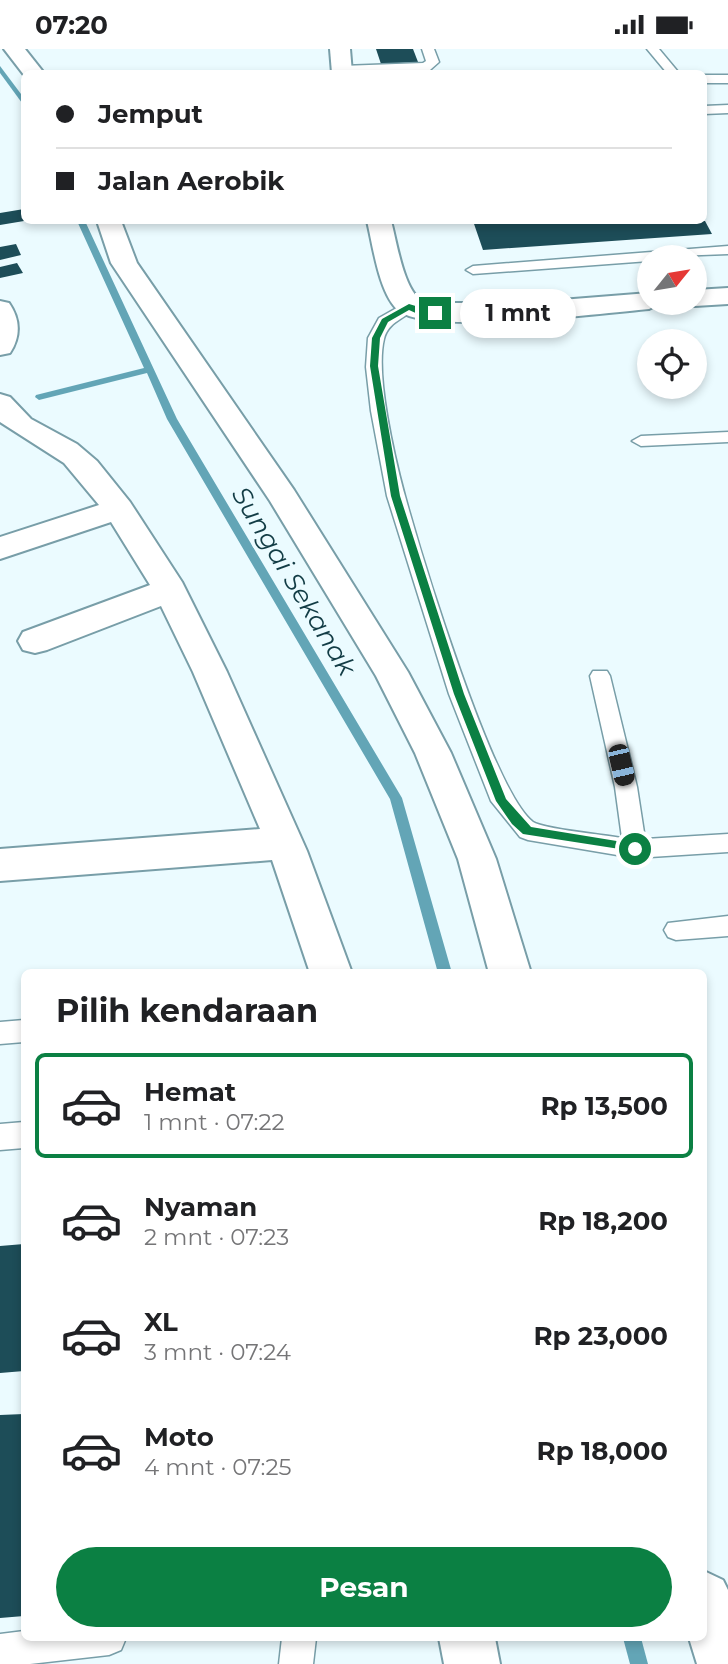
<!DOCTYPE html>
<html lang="id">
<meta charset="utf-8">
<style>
:root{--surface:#fff;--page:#f2f2f2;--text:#202124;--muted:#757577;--line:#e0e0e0;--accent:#0b8043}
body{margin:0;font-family:Montserrat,sans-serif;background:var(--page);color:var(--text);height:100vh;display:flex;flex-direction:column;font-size:26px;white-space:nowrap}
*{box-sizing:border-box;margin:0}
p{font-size:23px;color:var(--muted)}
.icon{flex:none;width:38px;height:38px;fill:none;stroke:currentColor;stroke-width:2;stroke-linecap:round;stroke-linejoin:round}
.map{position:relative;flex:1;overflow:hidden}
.details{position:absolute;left:21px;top:920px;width:686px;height:672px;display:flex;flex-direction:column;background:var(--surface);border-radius:10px;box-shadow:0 4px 10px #0003}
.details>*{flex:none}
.banner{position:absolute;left:21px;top:21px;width:686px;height:154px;border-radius:10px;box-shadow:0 4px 10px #0003;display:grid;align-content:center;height:154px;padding:0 35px;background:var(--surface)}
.needle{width:46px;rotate:60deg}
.controls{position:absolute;left:637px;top:196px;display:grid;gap:14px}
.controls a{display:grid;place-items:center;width:70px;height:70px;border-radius:50%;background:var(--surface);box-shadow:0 4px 10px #0003;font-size:35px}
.end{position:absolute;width:32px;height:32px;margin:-16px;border:9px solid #0b8043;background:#fff;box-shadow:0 0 0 4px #fff}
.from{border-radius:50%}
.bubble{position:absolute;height:49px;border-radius:24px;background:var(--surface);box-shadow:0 4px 10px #0003;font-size:23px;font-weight:700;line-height:49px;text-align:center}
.car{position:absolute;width:21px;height:42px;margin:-21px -10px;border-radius:9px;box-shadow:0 0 5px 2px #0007;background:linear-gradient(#222 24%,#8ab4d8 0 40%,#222 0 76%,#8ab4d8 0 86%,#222 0)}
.banner b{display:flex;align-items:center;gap:24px;height:66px;font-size:26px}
.banner b+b{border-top:2px solid var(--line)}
.banner i{width:18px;height:18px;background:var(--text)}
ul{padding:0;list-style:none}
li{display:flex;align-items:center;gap:21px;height:105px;margin:0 14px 10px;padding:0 21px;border:4px solid transparent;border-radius:10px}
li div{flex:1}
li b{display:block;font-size:26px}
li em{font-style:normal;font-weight:700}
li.selected{border-color:var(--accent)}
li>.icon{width:63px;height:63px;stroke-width:1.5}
h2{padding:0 35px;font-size:32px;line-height:84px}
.action{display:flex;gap:14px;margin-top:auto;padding:14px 35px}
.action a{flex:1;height:80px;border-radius:42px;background:var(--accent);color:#fff;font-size:28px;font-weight:700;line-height:80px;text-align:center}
.status{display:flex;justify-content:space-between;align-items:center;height:49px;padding:0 35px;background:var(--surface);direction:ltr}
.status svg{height:19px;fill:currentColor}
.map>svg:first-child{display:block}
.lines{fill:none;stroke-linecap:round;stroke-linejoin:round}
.stream{fill:#63a5b6;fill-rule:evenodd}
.building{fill:#1d4d58}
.lane-casing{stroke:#789ea8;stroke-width:3}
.street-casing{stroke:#789ea8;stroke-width:4}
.lane{fill:#fff;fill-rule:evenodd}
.street{fill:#fff;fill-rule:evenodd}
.route{fill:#0b8043}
.labels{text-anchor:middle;stroke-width:7;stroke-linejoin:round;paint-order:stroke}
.water-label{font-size:26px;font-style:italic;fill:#123c45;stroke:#ebfbff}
</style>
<div class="status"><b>07:20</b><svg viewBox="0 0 49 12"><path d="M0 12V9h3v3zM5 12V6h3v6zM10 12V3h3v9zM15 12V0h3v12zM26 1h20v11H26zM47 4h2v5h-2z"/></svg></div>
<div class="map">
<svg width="728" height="1615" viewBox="0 0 728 1615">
<rect width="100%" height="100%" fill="#ebfbff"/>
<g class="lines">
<g class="stream">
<polygon points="0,17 24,49 24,55 22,54 0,24"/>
<polygon points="77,172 85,172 177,370 402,749 452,924 438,924 390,750 167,370 147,324 39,351 35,348 36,346 144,319"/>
<polygon points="623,1589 641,1589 648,1615 630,1615"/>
</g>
</g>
<g class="building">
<polygon points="376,0 413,0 418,13 381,15"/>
<polygon points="24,160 24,172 0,176 0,164"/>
<polygon points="473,172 705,172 712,185 483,201"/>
<polygon points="16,195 21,206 0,211 0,198"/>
<polygon points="17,214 23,224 0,229 0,218"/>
<polygon points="24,1195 24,1322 0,1324 0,1197"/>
<polygon points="24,1365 24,1567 0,1569 0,1366"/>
</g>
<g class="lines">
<defs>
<g id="lane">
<polygon points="422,0 434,0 439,13 430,21 348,24 336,21 342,17 423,14 426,12"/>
<polygon points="647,0 659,0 679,24 667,24"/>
<rect x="704" y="26" width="24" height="8"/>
<polygon points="728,56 728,64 704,65 704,57"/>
<polygon points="728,197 728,205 649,208 649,212 473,225 466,221 473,217"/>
<path d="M409 252 417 257C406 270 388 272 384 290 375 326 395 410 405 447 421 505 493 743 533 773 543 780 606 786 622 789L615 738 590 627 593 622H607L610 627 637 738 645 790 728 785V803L635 809 528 791 520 788 491 752 449 645 387 447 371 362 366 318 368 289 379 269Z"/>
<polygon points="728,383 728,393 641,397 632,392 641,387"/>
<polygon points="728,867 728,887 676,891 668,888 664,881 668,874"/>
<polygon points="24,971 24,993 0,995 0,973"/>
<polygon points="24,1073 24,1099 0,1101 0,1075"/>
<polygon points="24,1582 24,1589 126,1589 121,1601 109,1606 30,1615 0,1615 0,1585"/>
<polygon points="282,1589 316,1589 313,1615 279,1615"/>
</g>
<g id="street">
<polygon points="4,0 25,0 44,24 24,26"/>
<polygon points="330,0 350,0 352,24 332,24"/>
<polygon points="97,172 121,172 137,214 294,441 408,623 451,704 496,810 531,924 489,924 458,810 415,704 376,627 270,452 111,214"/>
<path d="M367 172H391C397 193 404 247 426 254H523L649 244V254H661L649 260C605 264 429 286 399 262 379 246 373 196 367 172Z"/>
<polygon points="728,239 728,255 695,257 685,254 695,254 695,241"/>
<path d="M0 252 9 254C20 270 21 287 10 304L0 306Z"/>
<polygon points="0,345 10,348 31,370 77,395 97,412 130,453 182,533 227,623 307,802 352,924 310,924 272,811 0,832 0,800 260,780 193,623 161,557 47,601 35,604 23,601 18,592 23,583 150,536 111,473 0,510 0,488 99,456 64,414 0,373"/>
<polygon points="704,1522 723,1531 728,1541 728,1615 697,1615 689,1589 704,1589"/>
<polygon points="439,1589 495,1589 500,1615 444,1615"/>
</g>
</defs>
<use href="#lane" class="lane-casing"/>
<use href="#street" class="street-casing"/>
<use href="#lane" class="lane"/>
<use href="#street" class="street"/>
</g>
<polygon class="route" points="409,255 439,264 420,266 409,261 388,273 380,289 378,317 400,447 464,645 506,750 531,778 635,795 639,797 639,803 523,785 512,775 496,752 454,645 391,447 370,317 372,289 382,270"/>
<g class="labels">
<g class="water-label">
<text transform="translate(294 532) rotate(59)" y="9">Sungai Sekanak</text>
</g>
</g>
</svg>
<div class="controls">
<a><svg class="needle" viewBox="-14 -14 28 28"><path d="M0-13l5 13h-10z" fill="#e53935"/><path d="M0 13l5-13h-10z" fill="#757577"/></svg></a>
<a><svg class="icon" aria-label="locate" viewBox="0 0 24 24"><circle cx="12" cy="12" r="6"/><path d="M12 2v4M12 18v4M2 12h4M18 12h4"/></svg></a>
</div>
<i class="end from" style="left:635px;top:800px"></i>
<i class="end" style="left:435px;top:264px"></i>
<div class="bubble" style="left:460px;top:240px;width:116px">1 mnt</div>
<i class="car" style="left:621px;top:716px;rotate:167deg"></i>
<div class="banner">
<b><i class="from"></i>Jemput</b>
<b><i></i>Jalan Aerobik</b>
</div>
<section class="details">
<h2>Pilih kendaraan</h2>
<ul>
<li class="selected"><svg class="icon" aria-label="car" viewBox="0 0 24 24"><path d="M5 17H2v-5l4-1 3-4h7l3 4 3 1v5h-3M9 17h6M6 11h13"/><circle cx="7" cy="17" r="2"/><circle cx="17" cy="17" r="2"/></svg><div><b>Hemat</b><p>1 mnt · 07:22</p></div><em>Rp 13,500</em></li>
<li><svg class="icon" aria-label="car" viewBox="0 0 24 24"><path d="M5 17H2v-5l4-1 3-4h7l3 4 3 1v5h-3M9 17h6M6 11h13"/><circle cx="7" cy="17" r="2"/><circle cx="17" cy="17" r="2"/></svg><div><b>Nyaman</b><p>2 mnt · 07:23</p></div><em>Rp 18,200</em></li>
<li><svg class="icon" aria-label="car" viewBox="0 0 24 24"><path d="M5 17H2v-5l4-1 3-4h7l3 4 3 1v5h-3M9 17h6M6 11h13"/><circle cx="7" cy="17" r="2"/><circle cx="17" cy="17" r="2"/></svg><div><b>XL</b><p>3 mnt · 07:24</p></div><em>Rp 23,000</em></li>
<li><svg class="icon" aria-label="car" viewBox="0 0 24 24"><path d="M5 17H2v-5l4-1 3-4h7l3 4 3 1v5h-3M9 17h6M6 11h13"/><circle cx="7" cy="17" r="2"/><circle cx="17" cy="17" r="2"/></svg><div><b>Moto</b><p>4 mnt · 07:25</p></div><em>Rp 18,000</em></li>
</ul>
<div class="action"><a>Pesan</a></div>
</section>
</div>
